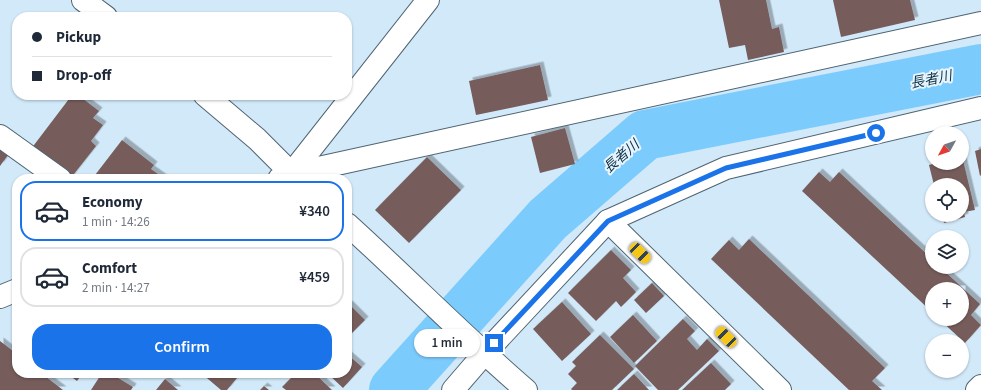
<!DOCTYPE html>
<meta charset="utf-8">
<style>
:root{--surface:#fff;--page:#f2f2f3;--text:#1f2937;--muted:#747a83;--line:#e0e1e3;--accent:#1a73e8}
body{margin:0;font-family:"Source Sans 3","Noto Sans JP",sans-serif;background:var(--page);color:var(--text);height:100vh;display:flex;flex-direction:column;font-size:15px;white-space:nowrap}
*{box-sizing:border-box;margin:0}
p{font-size:13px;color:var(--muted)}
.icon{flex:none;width:22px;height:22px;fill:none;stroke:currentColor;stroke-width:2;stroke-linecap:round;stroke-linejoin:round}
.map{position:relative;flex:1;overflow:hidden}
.details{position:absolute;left:12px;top:174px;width:340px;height:204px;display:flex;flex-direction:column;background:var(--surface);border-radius:16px;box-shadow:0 1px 3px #0004}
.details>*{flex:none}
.guide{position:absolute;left:12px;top:12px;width:340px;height:88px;border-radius:16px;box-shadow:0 1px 3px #0004;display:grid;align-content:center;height:88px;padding:0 20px;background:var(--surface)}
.needle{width:26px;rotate:230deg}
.fabs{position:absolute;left:925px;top:126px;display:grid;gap:8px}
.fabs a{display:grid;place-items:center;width:44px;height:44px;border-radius:50%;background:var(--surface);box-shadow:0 1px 3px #0004;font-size:20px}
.end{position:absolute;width:18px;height:18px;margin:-9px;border:5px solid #1a73e8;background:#fff;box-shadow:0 0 0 2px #fff}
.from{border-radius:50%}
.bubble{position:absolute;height:28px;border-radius:14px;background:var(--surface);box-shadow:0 1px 3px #0004;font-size:13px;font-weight:600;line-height:28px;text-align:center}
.car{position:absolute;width:12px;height:24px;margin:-12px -6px;border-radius:5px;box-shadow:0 0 3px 1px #0007;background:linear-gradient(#f5c518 24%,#345 0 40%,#f5c518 0 76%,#345 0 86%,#f5c518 0)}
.guide b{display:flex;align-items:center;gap:14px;height:38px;font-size:15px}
.guide b+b{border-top:1px solid var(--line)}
.guide i{width:10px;height:10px;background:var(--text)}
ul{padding:7px 0 0;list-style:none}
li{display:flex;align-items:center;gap:12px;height:60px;margin:0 8px 6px;padding:0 12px;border:2px solid var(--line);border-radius:16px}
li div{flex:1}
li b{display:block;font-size:15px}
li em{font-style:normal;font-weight:600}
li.active{border-color:var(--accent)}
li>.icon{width:36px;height:36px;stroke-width:1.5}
.action{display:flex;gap:8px;margin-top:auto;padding:8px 20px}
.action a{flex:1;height:46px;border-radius:16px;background:var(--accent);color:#fff;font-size:16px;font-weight:600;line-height:46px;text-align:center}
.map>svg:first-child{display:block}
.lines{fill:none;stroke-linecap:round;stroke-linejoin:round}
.river{stroke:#7ccbfd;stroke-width:50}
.building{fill:#765d5c;filter:url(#shadow)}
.minor-casing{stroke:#4f6472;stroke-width:24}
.minor{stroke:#fff;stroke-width:22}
.route{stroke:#1a73e8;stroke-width:5}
.labels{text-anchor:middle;stroke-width:4;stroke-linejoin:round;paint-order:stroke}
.water-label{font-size:14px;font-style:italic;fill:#0f3246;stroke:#e7f5ff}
</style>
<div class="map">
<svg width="981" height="390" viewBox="0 0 981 390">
<defs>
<filter id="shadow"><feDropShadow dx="3.5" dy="-3.5" stdDeviation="0" flood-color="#0004"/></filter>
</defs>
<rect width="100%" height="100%" fill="#d2e9f9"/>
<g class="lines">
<polyline class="river" points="394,390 548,219 645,135 981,69"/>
</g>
<g class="building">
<polygon points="719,0 766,0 772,29 779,27 784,52 748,60 745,45 729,48"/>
<polygon points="833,0 910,0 915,20 841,37"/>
<polygon points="540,65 548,100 476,115 469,81"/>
<polygon points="72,95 78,95 99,111 93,118 103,125 91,141 96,146 70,179 31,149"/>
<polygon points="565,128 575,164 540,173 531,137"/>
<polygon points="122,140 154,165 151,169 165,179 92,179"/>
<polygon points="0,149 8,155 0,166"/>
<polygon points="981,149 981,175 980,176 975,151"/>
<polygon points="962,156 975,210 964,212 965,217 944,223 942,215 962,215 962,185 934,185 929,165 936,163 962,163"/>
<polygon points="427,157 461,190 409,243 375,210"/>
<polygon points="819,172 830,182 839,172 932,259 932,267 940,267 980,304 971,315 981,325 965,343 939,319 962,319 962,289 932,289 932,312 802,191"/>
<polygon points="749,239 885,368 872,381 882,390 849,390 711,259 729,240 739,250"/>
<polygon points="611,250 631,270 623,278 636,292 621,307 616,301 596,321 568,293"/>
<polygon points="652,283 664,296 646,313 634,300"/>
<polygon points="562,302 591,334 562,361 533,329"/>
<polygon points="349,304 365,320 347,338 347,306"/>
<polygon points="633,315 657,341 634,363 610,337"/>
<polygon points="683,319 695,331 687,339 697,350 707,339 719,351 678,390 658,390 635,366"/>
<polygon points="600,335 634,369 612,390 572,390 571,389 577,383 568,374 576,366 572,362"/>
<polygon points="0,341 17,354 17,373 41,373 63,390 0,390"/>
<polygon points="347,354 362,367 343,388 327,373 347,373"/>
<polygon points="711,363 731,384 725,390 682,390"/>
<polygon points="66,373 83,373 77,381"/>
<polygon points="102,373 110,373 133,387 131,390 91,390"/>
<polygon points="201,373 241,373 227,390 221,390"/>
<polygon points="296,373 314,373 332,390 286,390 282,387"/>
<polygon points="634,374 649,390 617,390"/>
<polygon points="165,379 178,390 156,390"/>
<polygon points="264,386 269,390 260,390"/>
</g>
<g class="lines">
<defs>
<g id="minor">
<polyline points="83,0 106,17"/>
<polyline points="205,95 257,139 297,179"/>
<polyline points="0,136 60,179"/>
<polyline points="291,174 428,0"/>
<polyline points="279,179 291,174 981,23"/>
<polyline points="608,221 780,390"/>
<path d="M347 224C408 279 464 337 526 390"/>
<polyline points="0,297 17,290"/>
<polyline points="453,390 484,354 608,221 726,168 981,108"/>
<polyline points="977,390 981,386"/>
</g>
</defs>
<use href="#minor" class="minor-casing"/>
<use href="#minor" class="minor"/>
</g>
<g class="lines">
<polyline class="route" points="494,343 608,221 726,168 876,133"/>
</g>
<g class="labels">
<g class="water-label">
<text transform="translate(931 79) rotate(-11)" y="5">長者川</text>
<text transform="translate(621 156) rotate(-41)" y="5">長者川</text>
</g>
</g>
</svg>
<div class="fabs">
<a><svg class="needle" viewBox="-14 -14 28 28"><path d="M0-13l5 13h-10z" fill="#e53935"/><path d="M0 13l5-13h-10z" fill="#747a83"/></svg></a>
<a><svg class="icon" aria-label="locate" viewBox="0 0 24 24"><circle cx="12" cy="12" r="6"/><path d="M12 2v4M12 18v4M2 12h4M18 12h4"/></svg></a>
<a><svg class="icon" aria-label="layers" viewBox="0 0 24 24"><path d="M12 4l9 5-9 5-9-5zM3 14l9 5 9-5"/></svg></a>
<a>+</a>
<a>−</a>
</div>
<i class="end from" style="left:876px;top:133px"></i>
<i class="end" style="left:494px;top:343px"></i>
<div class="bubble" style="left:414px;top:329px;width:66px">1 min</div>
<i class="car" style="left:640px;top:253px;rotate:134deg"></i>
<i class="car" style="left:726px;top:337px;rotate:314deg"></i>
<div class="guide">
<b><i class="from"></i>Pickup</b>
<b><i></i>Drop-off</b>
</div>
<section class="details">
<ul>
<li class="active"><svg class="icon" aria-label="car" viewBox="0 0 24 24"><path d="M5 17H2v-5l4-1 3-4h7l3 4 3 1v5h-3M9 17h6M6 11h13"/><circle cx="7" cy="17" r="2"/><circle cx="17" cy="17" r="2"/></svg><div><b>Economy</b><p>1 min · 14:26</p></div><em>¥340</em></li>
<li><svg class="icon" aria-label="car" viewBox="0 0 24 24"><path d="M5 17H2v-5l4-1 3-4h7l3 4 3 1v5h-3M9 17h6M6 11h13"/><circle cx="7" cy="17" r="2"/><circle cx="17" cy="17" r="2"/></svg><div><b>Comfort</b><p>2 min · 14:27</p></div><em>¥459</em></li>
</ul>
<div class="action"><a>Confirm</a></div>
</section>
</div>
